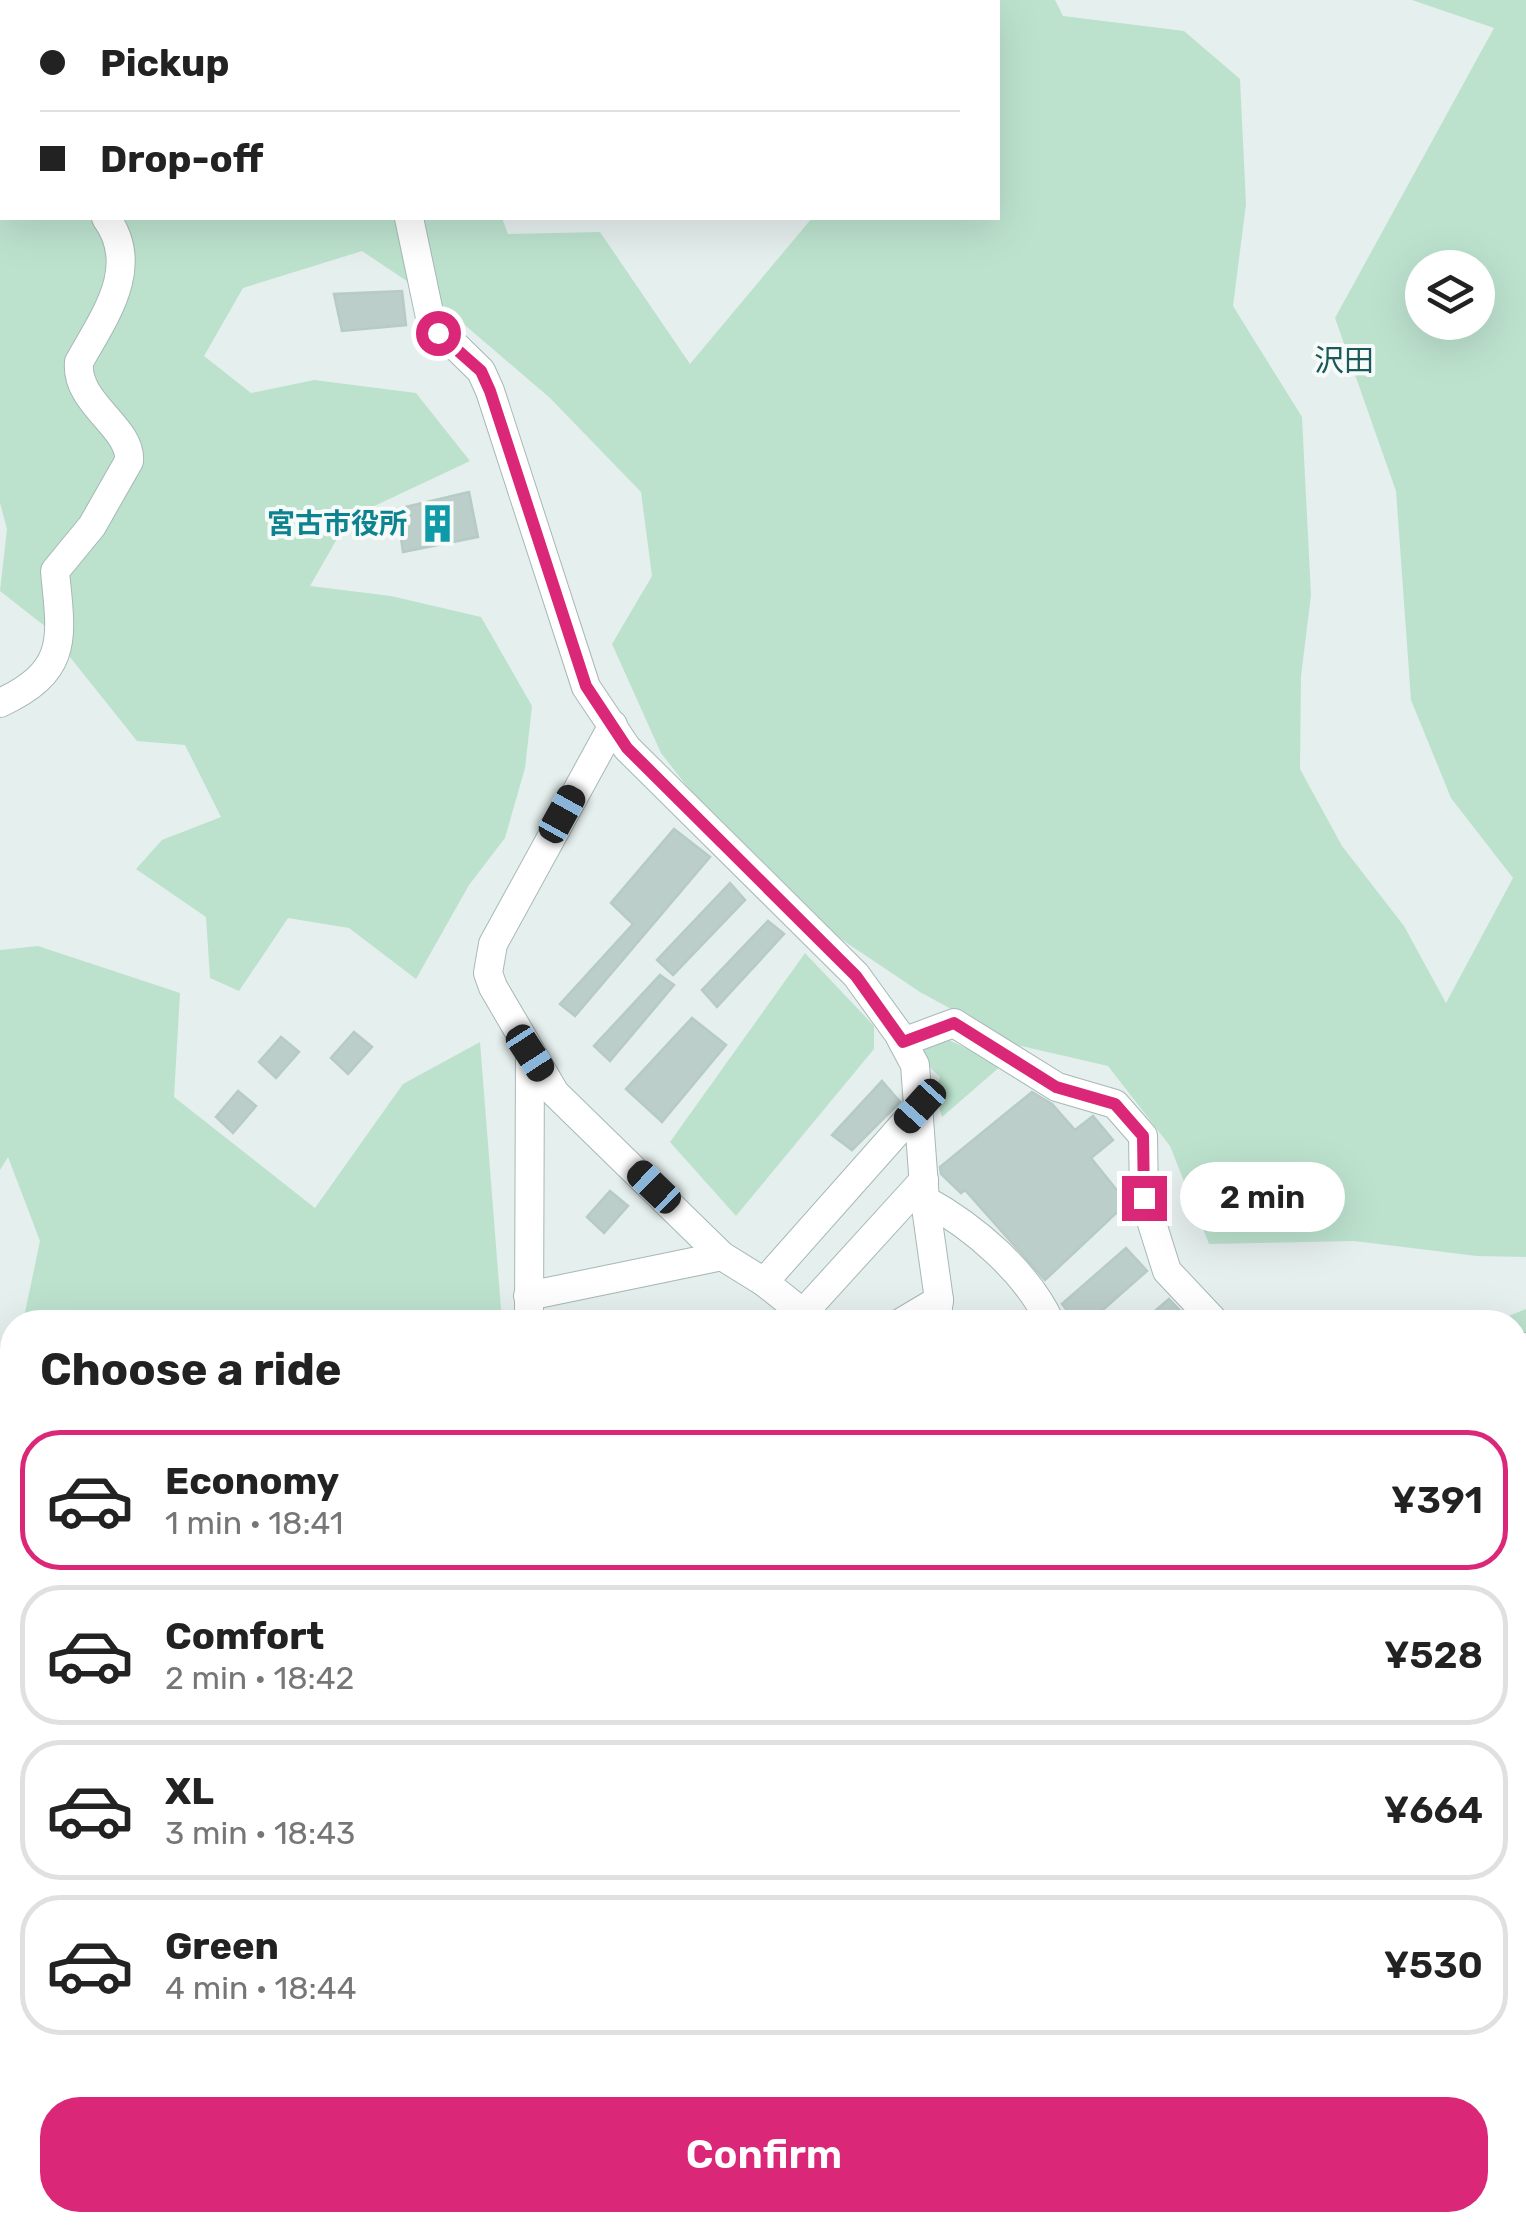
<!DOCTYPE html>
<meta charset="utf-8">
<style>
:root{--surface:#fff;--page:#f2f2f2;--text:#222;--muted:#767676;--line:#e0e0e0;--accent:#db2777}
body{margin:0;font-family:Rubik,"Noto Sans JP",sans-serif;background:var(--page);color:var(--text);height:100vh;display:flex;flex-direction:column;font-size:38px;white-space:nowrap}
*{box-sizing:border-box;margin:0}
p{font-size:32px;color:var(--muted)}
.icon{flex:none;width:55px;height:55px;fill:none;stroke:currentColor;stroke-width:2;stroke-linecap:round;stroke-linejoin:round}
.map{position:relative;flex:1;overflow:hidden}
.drawer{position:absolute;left:0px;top:1310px;width:1528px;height:922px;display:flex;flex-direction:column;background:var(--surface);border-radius:40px 40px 0 0;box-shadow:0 10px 40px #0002}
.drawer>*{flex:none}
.banner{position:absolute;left:0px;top:0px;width:1000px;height:220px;box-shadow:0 10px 40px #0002;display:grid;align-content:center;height:220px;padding:0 40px;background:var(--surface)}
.buttons{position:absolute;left:1405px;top:250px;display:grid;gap:20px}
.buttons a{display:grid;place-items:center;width:90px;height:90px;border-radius:50%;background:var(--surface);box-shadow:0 10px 40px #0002;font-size:50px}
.end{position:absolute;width:45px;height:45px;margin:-22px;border:12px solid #db2777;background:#fff;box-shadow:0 0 0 5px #fff}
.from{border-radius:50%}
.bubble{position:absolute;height:70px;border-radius:35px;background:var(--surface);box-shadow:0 10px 40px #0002;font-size:32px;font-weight:600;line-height:70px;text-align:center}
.car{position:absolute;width:30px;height:60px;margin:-30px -15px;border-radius:12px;box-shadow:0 0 8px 2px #0007;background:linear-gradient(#222 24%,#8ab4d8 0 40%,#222 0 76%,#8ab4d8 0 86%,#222 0)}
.banner b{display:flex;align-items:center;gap:35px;height:95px;font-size:38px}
.banner b+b{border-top:2px solid var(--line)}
.banner i{width:25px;height:25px;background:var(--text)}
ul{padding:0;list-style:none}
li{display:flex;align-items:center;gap:30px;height:140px;margin:0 20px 15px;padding:0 20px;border:5px solid var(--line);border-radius:40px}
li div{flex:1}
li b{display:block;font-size:38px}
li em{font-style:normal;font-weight:600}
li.current{border-color:var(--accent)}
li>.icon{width:90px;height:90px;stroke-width:1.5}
h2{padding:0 40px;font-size:45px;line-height:120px}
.cta{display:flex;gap:20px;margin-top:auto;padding:20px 40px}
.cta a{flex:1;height:115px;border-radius:40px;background:var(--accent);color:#fff;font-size:40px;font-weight:600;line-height:115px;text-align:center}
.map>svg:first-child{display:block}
.green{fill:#bce2ce;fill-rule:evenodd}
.building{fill:#bcceca;stroke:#b6cac6;stroke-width:2.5}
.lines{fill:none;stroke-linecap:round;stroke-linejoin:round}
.minor-casing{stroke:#a6b8b6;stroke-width:30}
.major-casing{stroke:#c1cbca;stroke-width:32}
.highway-casing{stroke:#c1cbca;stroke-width:32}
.minor{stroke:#fff;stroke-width:28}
.major{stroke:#65aaa7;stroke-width:30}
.highway{stroke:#297374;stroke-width:30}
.route{stroke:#db2777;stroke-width:12}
.labels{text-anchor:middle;stroke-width:8;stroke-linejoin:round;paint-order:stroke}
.culture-label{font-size:28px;font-weight:bold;fill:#0d838f;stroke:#f6fbfa;text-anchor:end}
.neighbourhood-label{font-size:30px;fill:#1a5957;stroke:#f6fbfa}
</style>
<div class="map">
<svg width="1526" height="2232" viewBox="0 0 1526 2232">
<rect width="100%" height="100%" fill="#e5efed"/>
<g class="green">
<path d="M0 0H505L2 2V218H502L508 234 600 232 690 364 812 218H998V2L771 0H1055L1063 16 1184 31 1240 79 1246 204 1233 306 1302 417 1311 595 1301 676 1300 769 1342 846 1404 926 1446 1003 1513 878 1451 798 1411 700 1396 491 1335 318 1494 28 1412 0H1526V1257L1477 1256 1354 1241 1209 1244 1170 1146 1108 1066 1017 1045 920 992 844 941 741 856 661 753 612 644 652 576 641 492 550 398 438 302 362 251 243 288 204 356 251 393 314 380 416 393 470 461 349 518 310 586 391 596 481 617 532 706 525 768 505 838 469 885 416 979 349 928 288 918 239 991 210 978 206 917 136 869 162 840 221 817 185 745 137 741 46 627 0 591 7 529 0 503ZM1422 268H1478V322H1422Z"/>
<polygon points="38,946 180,993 174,1097 315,1208 403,1084 480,1042 502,1322 23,1322 40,1241 8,1157 0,1170 0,950"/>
<polygon points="805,953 874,1026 874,1049 736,1216 670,1142"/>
<polygon points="938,1035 1002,1065 942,1117 935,1092 940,1077 914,1052"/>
<polygon points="1526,1309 1526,1421 1515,1454 1515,1322 1494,1322"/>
<polygon points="12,1374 12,1672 0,1678 0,1423"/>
<polygon points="1515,1500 1526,1500 1526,1710 1515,1699"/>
<polygon points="0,1836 12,1843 12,2020 0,2018"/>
<polygon points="1526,1930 1526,2196 1515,2184 1515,1931"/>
<polygon points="12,2101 12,2220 158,2220 157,2232 0,2232 0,2102"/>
<polygon points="448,2220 597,2220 593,2232 467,2232"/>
<polygon points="1222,2220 1489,2220 1496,2232 1215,2232"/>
</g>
<g class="building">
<polygon points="402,291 406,325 342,331 334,294"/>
<polygon points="469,492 478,537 403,552 397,509"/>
<polygon points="674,829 710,857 575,1016 560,1004 633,924 611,903"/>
<polygon points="730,883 745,900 673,975 657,960"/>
<polygon points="768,921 784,934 717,1007 702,990"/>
<polygon points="660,975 674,985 610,1061 594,1046"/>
<polygon points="692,1018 726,1045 662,1122 626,1089"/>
<polygon points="354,1032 372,1047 348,1074 331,1058"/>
<polygon points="281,1037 299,1052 276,1078 259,1062"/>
<polygon points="882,1081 900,1102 852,1150 832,1135"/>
<polygon points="238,1091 256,1106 233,1133 216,1117"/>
<polygon points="1032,1092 1052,1104 1075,1130 1093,1116 1113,1140 1091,1158 1127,1203 1045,1280 965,1190 961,1193 941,1174 940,1167"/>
<polygon points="610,1191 628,1206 604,1233 587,1217"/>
<polygon points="1126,1248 1147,1271 1089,1322 1076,1322 1062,1304"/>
<polygon points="1169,1299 1191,1322 1142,1322"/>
</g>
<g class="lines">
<defs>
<g id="minor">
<polyline points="409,218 431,322 481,371 490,391 586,687 627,748 856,975 898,1033 915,1065 925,1200 939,1300 936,1322"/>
<path d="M0 703C71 670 61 636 55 571L92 526 129 461C132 427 75 404 79 362 104 317 142 267 106 218"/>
<polyline points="613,725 493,944 488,973 493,987 555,1093 722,1256 764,1282 803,1313 805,1322"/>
<polyline points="903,1042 954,1023 1057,1087 1115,1104 1143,1136 1144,1198 1167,1271 1215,1322"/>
<path d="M925 1200C973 1226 1027 1272 1050 1322"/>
<polyline points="764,1282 920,1106"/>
<polyline points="528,1296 722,1256"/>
<polyline points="803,1313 924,1180"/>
<polyline points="529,1322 530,1053"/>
<polyline points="902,1322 939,1300"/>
<polyline points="1515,1354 1526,1347"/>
<polyline points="0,1791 12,1784"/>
<polyline points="1515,2131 1526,2118"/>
<polyline points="1129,2220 1134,2232"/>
<polyline points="1046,2232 1063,2220"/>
<polyline points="1416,2232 1435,2220"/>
</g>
<polyline id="major" points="1515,2218 1526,2230"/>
<g id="highway">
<polyline points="1515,1921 1526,1919"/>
<polyline points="0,2091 12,2095"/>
</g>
</defs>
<use href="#minor" class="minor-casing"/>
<use href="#major" class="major-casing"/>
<use href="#highway" class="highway-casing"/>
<use href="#minor" class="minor"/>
<use href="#major" class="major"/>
<use href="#highway" class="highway"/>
</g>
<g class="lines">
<polyline class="route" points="438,333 481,371 490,391 586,686 627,748 856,976 903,1042 954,1023 1056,1087 1115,1104 1143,1136 1144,1198"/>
</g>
<defs>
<symbol id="building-bare" viewBox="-9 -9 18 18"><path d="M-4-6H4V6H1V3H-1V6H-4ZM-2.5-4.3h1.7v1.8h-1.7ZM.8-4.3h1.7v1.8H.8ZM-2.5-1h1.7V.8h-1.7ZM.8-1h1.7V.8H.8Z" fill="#0f9aa8" stroke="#f6fbfa" stroke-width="2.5" paint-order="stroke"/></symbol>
</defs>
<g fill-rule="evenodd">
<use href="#building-bare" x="410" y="496" width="55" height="55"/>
</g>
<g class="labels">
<g class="culture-label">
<text x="407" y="533">宮古市役所</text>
</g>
<g class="neighbourhood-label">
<text x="1344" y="371">沢田</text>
</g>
</g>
</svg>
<div class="buttons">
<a><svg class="icon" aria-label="layers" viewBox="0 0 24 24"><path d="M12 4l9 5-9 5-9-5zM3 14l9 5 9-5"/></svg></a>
</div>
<i class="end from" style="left:438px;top:333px"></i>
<i class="end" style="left:1144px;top:1198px"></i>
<div class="bubble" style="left:1180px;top:1162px;width:165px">2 min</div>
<i class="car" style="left:562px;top:814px;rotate:29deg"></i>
<i class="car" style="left:530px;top:1053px;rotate:147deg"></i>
<i class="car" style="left:920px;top:1106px;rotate:222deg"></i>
<i class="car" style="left:654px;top:1187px;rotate:314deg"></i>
<div class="banner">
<b><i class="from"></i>Pickup</b>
<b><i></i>Drop-off</b>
</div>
<section class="drawer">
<h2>Choose a ride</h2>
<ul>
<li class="current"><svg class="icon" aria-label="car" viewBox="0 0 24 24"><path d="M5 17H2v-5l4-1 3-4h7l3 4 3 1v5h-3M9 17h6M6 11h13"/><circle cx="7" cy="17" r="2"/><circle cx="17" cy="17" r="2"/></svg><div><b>Economy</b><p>1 min · 18:41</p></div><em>¥391</em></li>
<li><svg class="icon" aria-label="car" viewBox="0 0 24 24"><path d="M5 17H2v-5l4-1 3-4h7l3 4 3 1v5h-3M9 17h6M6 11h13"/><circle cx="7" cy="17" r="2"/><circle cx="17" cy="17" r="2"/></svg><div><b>Comfort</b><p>2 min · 18:42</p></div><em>¥528</em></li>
<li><svg class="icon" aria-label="car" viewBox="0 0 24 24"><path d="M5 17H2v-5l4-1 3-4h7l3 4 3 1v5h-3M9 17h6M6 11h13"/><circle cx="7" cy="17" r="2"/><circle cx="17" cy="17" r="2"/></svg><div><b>XL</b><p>3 min · 18:43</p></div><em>¥664</em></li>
<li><svg class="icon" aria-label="car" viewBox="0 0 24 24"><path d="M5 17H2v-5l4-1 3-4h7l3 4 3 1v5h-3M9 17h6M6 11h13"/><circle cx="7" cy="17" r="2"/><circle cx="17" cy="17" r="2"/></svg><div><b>Green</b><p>4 min · 18:44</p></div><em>¥530</em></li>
</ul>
<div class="cta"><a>Confirm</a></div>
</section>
</div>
